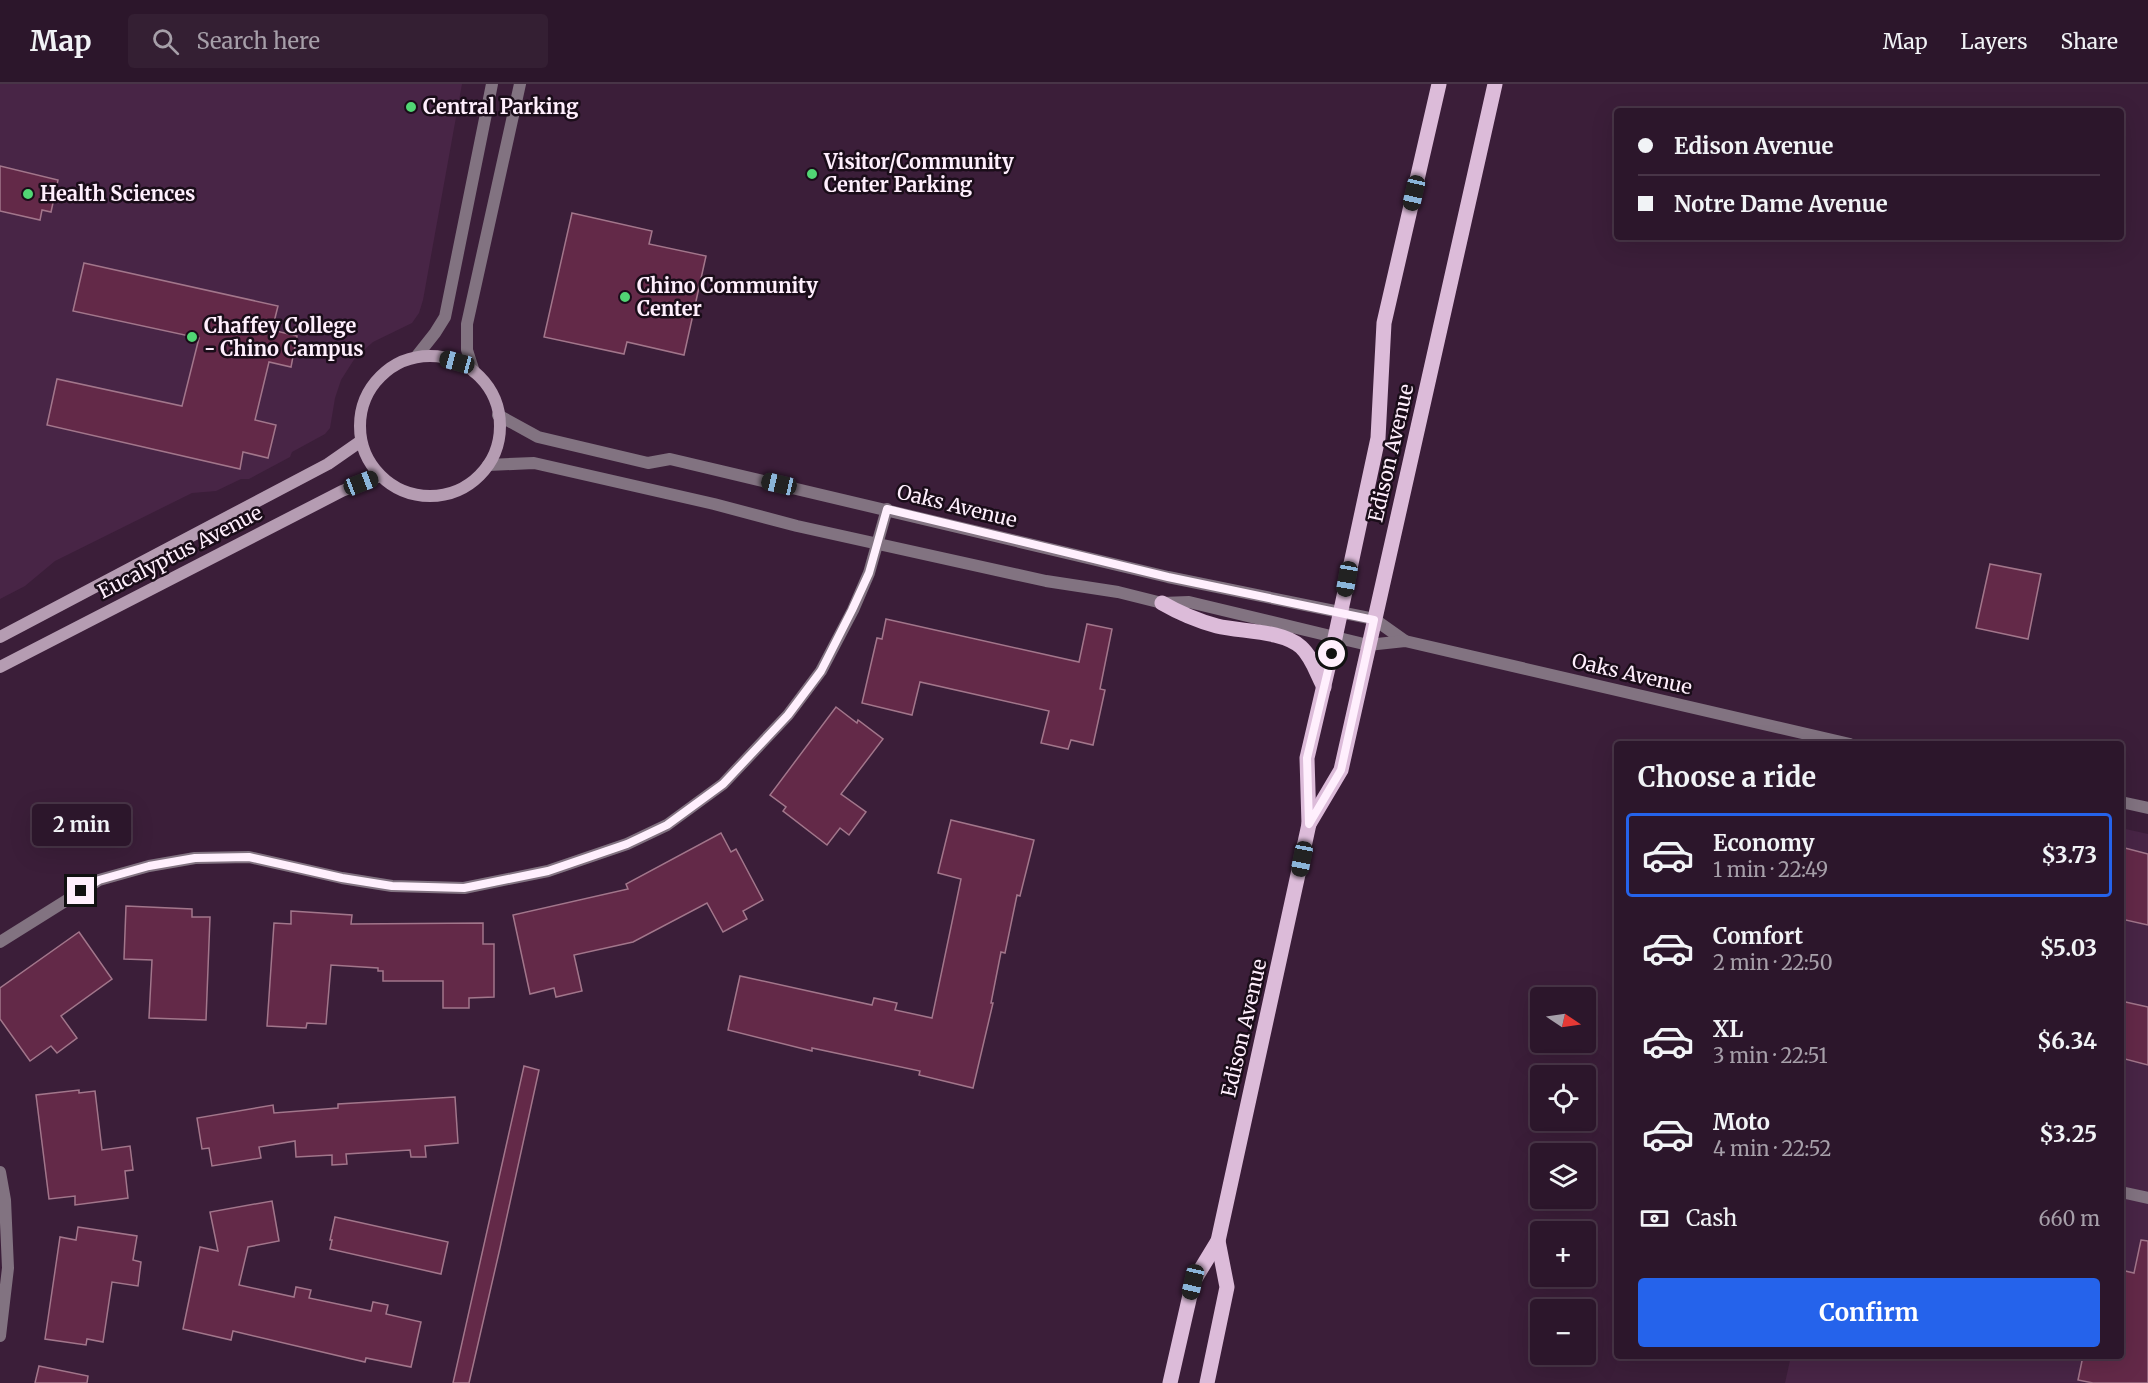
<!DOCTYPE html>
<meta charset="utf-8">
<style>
:root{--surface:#2c162b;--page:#341f33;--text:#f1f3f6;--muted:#a69fa9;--line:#483547;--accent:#2563eb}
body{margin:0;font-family:Merriweather,serif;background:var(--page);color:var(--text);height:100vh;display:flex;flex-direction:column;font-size:22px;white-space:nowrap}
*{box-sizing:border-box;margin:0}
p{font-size:20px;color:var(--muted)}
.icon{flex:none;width:33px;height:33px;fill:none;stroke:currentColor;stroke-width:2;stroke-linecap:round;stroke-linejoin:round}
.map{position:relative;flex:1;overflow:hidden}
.panel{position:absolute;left:1614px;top:657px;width:510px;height:618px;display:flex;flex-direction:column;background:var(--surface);border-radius:6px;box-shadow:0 6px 24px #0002,0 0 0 2px var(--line)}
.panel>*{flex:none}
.top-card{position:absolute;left:1614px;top:24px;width:510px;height:132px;border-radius:6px;box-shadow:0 6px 24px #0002,0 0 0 2px var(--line);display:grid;align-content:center;height:132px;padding:0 24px;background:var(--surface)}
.needle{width:39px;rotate:103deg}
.controls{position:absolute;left:1530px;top:903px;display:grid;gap:12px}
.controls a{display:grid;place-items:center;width:66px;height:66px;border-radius:6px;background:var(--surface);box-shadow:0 6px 24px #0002,0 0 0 2px var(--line);font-size:30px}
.end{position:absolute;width:27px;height:27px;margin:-14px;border:8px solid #ffeffd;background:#111;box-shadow:0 0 0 3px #111}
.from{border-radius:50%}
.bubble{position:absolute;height:42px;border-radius:6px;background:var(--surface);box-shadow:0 6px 24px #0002,0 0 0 2px var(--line);font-size:20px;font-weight:700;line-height:42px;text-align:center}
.car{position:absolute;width:18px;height:36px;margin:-18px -9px;border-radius:8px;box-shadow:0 0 4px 2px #0007;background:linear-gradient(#222 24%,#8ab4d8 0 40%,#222 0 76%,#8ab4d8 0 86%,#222 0)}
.top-card b{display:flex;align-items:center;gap:21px;height:57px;font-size:22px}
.top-card b+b{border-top:2px solid var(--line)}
.top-card i{width:15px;height:15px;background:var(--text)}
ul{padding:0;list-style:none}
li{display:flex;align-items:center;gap:18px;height:84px;margin:0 12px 9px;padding:0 12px;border:3px solid transparent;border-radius:6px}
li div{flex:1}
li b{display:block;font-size:22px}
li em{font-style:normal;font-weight:700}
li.current{border-color:var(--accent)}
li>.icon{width:54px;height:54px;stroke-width:1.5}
h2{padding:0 24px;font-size:27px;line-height:72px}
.pay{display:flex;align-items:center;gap:15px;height:66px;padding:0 24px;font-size:22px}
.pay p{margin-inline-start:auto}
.cta{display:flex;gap:12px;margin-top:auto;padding:12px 24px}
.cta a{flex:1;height:69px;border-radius:6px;background:var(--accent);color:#fff;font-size:24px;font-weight:700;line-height:69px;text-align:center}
header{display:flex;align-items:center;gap:36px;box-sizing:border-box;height:84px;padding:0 30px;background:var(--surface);border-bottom:2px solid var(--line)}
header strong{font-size:28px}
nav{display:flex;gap:33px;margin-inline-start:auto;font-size:21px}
.search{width:420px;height:54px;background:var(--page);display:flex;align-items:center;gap:15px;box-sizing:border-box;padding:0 21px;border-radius:6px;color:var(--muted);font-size:22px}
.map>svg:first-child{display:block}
.built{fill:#482546}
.building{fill:#632948;stroke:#a2768b;stroke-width:1.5}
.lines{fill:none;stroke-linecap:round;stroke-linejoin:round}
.street{stroke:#827381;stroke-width:12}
.secondary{stroke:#b59cb2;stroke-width:12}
.primary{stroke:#dcbbd9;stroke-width:15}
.route{stroke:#ffeffd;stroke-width:8}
.poi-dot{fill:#51d674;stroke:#1a0d19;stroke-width:2}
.labels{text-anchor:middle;stroke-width:5;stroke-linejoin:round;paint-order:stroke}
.poi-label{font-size:20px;font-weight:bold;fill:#ffeffd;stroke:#1a0d19;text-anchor:start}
.street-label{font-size:20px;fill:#ffeffd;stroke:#1a0d19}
</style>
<header>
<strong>Map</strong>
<div class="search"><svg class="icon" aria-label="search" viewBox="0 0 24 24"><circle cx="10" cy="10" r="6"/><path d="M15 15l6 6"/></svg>Search here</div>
<nav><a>Map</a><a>Layers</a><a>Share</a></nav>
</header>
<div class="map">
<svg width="2148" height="1299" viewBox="0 0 2148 1299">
<rect width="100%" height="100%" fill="#3b1e39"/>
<g class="built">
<polygon points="0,0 462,0 423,216 419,229 412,239 373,258 355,274 341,296 335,314 330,344 325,350 292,368 290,373 249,395 241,395 216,407 192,409 55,477 25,502 0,515"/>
<polygon points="2121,744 2148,750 2148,1299 1785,1299 1791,1272 2121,1272"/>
</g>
<g class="building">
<polygon points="0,82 58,96 51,128 42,126 40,136 0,127"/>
<polygon points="572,129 652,147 649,160 706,172 684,271 627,258 624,270 544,253"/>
<polygon points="84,179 278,222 272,246 297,252 291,283 269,278 255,336 276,341 268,374 243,368 240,385 47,341 57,295 182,322 199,254 73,227"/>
<polygon points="1990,480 2041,490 2028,555 1976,544"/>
<polygon points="886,535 1079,578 1087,540 1112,545 1100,605 1105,606 1093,661 1071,656 1068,665 1041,659 1049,627 920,598 912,631 862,619 877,554 882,555"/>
<polygon points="836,623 857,639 858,636 883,655 841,710 866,728 849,751 840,744 827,761 783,727 786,723 770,711"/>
<polygon points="951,736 1034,756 1020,812 1017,811 1005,869 1001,868 991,919 993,919 973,1004 919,991 920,987 812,964 812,967 728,946 740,892 872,921 874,914 897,919 895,926 932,934 961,795 938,789"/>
<polygon points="721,749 731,768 736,765 763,816 743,827 747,835 723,848 707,819 633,858 574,871 582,907 556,913 554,904 530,910 513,831 628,805 626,800"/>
<polygon points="2121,763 2148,770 2148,841 2121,835"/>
<polygon points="126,822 192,825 192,833 210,833 206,936 149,934 152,876 124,875"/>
<polygon points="291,827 352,831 351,840 483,839 483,860 494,860 494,913 469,914 469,924 443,924 443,897 383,897 383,887 378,887 378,884 331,881 326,940 307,939 306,944 267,942 274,839 291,840"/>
<polygon points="79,848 112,895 61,932 77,954 57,969 51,962 30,977 0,935 0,904"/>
<polygon points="2121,917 2148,923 2148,981 2121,974"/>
<polygon points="524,982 539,986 500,1164 469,1299 453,1299"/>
<polygon points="79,1006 79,1009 95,1007 102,1066 130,1062 133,1086 125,1087 128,1114 75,1121 75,1112 49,1115 36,1011"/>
<polygon points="455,1013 458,1059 425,1062 426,1073 411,1073 410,1066 346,1070 347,1080 332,1081 332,1071 296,1073 295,1057 259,1063 261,1074 212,1082 209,1064 202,1065 197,1034 273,1021 274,1029 338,1024 338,1020"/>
<polygon points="272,1117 279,1157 248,1163 239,1201 294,1213 296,1203 311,1206 309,1214 371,1227 373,1218 388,1221 386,1230 421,1238 411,1283 366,1274 365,1278 233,1247 231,1256 183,1245 200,1163 218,1167 210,1128"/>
<polygon points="335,1133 448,1158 441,1190 330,1165 332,1156 330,1156"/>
<polygon points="78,1143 137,1152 133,1176 141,1178 138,1202 112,1198 103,1258 87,1255 86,1261 45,1255 60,1153 76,1156"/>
<polygon points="2141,1156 2148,1157 2148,1299 2093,1299 2078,1296 2083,1272 2121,1272 2121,1186 2134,1189"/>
<polygon points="39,1282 88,1292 87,1299 35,1299"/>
</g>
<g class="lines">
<g class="street">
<polyline points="416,273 435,249 445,233 492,0"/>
<polyline points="474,288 467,266 467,240 520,0"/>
<polyline points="498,331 538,353 648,379 670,375 1168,493 1374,535 1405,557"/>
<polyline points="488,381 534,379 714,420 797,442 1046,497 1118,508 1162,519 1189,518 1368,561 1405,557 1850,660"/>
<polyline points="2121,718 2148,724"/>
<polyline points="0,858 99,796 149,782 195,774 249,773 342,794 392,802 464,804 548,787 627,760 667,741 723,700 788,631 821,587 853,526 869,489 887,425"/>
<polyline points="0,1088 5,1116 8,1184 0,1252"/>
<polyline points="2121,1108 2148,1114"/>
</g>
<g class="secondary">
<circle cx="430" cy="342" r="70"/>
<polyline points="0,553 328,380 361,357"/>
<polyline points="0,583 342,407 380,392"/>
</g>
<g class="primary">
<path d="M1162 519C1181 530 1195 536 1217 542 1241 548 1282 546 1301 563 1312 573 1317 590 1324 603"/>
<polyline points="1309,740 1341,686 1495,0"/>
<polyline points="1170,1299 1193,1198 1218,1157 1309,740 1307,674 1335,554 1378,354 1384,239 1439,0"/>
<polyline points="1207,1299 1227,1203 1218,1157"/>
</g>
</g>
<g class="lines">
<polyline class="route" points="81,807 99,796 149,782 195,774 249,773 342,794 392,802 464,804 548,787 627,760 667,741 723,700 788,631 821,587 852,526 869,489 887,425 1168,493 1374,536 1341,686 1309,740 1307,674 1332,570"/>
</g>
<g class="poi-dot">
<circle cx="411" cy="23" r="6"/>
<circle cx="812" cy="90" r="6"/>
<circle cx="28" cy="110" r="6"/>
<circle cx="625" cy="213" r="6"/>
<circle cx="192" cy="253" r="6"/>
</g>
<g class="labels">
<g class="poi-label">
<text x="423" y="30">Central Parking</text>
<text x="824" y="85">Visitor/Community<tspan x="824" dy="23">Center Parking</tspan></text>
<text x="40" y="117">Health Sciences</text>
<text x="637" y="209">Chino Community<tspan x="637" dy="23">Center</tspan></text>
<text x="204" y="249">Chaffey College<tspan x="204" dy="23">- Chino Campus</tspan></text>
</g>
<g class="street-label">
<text transform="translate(1391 369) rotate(-77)" y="7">Edison Avenue</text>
<text transform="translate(957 422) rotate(14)" y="7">Oaks Avenue</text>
<text transform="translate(180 468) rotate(-27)" y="7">Eucalyptus Avenue</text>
<text transform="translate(1632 590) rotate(13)" y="7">Oaks Avenue</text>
<text transform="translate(1244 944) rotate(-77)" y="7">Edison Avenue</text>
</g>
</g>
</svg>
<div class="controls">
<a><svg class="needle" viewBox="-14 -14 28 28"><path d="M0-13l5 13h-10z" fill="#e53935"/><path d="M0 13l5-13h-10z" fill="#a69fa9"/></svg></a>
<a><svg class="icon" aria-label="locate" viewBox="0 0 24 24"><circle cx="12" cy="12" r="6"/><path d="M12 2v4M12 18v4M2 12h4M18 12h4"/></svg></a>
<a><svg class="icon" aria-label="layers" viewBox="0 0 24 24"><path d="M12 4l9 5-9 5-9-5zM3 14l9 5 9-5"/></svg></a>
<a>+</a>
<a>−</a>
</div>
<i class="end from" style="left:1332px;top:570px"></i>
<i class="end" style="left:81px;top:807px"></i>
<div class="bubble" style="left:32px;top:720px;width:99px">2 min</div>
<i class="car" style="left:1414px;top:109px;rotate:193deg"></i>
<i class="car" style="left:457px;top:278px;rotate:285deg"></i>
<i class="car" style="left:361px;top:399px;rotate:69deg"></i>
<i class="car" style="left:779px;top:400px;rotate:283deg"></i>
<i class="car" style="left:1347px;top:495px;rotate:190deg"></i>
<i class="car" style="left:1302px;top:775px;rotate:191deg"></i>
<i class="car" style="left:1193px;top:1198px;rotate:193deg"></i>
<div class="top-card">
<b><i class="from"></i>Edison Avenue</b>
<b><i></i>Notre Dame Avenue</b>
</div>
<section class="panel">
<h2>Choose a ride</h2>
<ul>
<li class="current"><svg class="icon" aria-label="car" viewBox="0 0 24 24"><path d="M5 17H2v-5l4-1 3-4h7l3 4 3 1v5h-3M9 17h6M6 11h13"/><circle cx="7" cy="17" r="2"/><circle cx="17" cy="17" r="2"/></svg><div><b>Economy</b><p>1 min · 22:49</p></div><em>$3.73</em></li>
<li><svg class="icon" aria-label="car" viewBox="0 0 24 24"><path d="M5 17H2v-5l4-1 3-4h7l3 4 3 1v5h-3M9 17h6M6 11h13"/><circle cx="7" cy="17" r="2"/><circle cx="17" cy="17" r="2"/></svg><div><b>Comfort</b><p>2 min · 22:50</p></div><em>$5.03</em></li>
<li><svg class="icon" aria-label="car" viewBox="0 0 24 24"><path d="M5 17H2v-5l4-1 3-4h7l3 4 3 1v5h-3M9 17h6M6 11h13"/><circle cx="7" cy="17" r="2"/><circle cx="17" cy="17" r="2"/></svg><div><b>XL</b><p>3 min · 22:51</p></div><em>$6.34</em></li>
<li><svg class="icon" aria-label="car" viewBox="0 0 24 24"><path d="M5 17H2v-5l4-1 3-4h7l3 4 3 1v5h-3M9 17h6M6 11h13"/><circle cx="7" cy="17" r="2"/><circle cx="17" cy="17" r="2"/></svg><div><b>Moto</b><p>4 min · 22:52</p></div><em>$3.25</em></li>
</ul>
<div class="pay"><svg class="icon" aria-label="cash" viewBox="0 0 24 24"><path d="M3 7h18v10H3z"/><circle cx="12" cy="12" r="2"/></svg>Cash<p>660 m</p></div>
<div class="cta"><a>Confirm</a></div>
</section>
</div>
